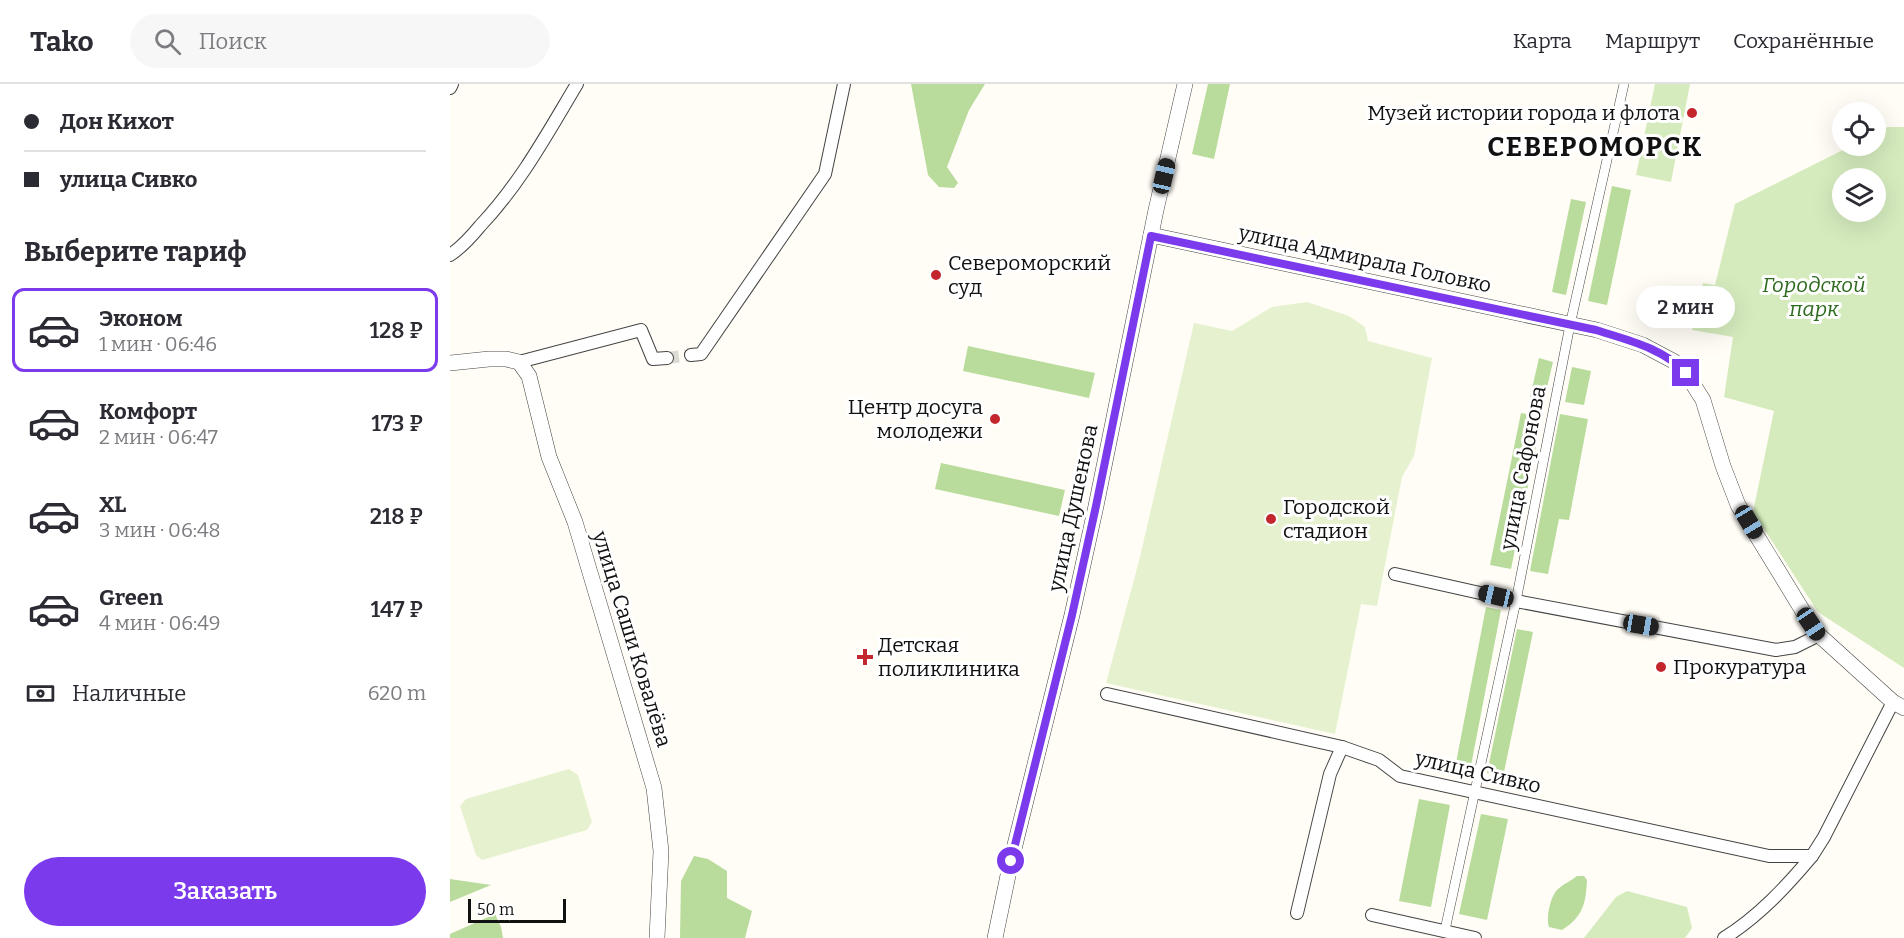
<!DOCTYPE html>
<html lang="ru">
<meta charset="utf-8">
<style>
:root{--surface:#fff;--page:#f7f7f7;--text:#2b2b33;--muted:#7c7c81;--line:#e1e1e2;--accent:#7c3aed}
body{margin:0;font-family:Bitter,serif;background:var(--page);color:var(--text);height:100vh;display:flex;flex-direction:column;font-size:22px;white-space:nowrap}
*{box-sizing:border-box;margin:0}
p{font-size:20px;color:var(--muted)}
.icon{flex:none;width:33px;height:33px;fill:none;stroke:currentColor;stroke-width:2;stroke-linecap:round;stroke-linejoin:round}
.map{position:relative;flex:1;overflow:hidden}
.panel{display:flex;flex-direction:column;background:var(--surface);width:450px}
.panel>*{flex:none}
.banner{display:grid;align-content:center;height:132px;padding:0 24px;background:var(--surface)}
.controls{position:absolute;left:1382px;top:18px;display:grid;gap:12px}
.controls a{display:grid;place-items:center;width:54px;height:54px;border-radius:50%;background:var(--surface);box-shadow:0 6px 24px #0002;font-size:30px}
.scale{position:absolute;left:18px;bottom:15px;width:98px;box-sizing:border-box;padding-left:6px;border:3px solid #111;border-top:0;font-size:16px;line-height:21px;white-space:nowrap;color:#111;-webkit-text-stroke:4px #fff;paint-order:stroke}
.end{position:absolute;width:27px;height:27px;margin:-14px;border:8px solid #7c3aed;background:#fff;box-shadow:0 0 0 3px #fff}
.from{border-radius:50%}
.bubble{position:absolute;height:42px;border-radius:21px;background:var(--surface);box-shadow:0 6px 24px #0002;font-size:20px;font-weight:600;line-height:42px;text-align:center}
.car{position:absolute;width:18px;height:36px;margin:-18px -9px;border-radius:8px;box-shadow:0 0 4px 2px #0007;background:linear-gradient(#222 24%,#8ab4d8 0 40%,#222 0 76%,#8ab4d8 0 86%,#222 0)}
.banner b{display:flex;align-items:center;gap:21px;height:57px;font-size:22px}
.banner b+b{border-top:2px solid var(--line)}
.banner i{width:15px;height:15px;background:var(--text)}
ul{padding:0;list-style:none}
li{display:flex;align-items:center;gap:18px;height:84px;margin:0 12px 9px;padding:0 12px;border:3px solid transparent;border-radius:12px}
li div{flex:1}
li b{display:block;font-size:22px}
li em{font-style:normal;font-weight:600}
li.on{border-color:var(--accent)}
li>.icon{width:54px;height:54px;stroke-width:1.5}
h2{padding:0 24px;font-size:27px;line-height:72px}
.pay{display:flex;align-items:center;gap:15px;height:66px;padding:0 24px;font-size:22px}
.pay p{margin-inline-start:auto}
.cta{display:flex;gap:12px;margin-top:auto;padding:12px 24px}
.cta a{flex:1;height:69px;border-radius:36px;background:var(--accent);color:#fff;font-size:24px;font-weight:600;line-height:69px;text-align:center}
header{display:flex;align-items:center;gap:36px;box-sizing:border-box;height:84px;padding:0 30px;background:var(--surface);border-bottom:2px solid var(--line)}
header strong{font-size:28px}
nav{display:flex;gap:33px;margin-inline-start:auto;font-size:21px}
.search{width:420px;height:54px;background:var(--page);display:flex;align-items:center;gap:15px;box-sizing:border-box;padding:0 21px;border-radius:33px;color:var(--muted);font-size:22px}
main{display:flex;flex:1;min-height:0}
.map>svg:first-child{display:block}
.green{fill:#d5ebbd;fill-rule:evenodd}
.forest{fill:#b9dc9c}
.pitch{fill:#e6f2cf}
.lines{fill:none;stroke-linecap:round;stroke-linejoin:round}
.minor-tunnel{stroke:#dbdad3;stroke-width:12;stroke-dasharray:12 6;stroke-linecap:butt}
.pedestrian-casing{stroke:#444;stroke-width:10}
.minor-casing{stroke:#444;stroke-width:14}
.tertiary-casing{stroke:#444;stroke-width:16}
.pedestrian{stroke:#fff;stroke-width:9}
.minor{stroke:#fff;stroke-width:12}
.tertiary{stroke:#fff;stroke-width:15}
.route{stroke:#7c3aed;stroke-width:8}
.poi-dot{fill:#c4262e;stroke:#fff;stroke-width:2}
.labels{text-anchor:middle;stroke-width:6;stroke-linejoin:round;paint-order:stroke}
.poi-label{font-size:21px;fill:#111;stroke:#fff;text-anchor:start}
.street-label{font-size:21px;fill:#111;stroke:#fff}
.park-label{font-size:21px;font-style:italic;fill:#2f6b1f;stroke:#fff}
.district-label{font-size:27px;font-weight:bold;letter-spacing:1.5px;fill:#111;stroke:#fff}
</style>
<header>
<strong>Tako</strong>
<div class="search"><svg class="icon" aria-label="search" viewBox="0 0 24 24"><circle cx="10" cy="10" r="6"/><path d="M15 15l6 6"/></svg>Поиск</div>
<nav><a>Карта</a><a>Маршрут</a><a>Сохранённые</a></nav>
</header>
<main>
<section class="panel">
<div class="banner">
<b><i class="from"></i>Дон Кихот</b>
<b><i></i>улица Сивко</b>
</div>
<h2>Выберите тариф</h2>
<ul>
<li class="on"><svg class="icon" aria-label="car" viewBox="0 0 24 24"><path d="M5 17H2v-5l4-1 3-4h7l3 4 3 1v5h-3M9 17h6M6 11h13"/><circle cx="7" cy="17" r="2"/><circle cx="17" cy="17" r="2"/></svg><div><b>Эконом</b><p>1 мин · 06:46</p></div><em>128 ₽</em></li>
<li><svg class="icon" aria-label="car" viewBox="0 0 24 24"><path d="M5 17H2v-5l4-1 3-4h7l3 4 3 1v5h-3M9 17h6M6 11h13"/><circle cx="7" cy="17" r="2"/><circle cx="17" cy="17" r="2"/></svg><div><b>Комфорт</b><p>2 мин · 06:47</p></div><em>173 ₽</em></li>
<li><svg class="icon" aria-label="car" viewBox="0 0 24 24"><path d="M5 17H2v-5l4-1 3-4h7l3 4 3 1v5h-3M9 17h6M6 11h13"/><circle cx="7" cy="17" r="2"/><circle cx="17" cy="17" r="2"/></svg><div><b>XL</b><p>3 мин · 06:48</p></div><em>218 ₽</em></li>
<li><svg class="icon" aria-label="car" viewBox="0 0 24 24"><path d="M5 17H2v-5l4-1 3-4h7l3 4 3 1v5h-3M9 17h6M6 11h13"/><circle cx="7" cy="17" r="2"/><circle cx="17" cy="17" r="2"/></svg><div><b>Green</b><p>4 мин · 06:49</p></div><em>147 ₽</em></li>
</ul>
<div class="pay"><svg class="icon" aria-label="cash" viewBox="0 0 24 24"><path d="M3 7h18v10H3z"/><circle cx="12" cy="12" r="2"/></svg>Наличные<p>620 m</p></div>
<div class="cta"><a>Заказать</a></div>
</section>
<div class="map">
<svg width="1454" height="854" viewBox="0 0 1454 854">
<rect width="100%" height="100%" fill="#fffdf5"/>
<g class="green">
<polygon points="1205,0 1240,0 1221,98 1186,91"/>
<path d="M1438 43H1454V584L1368 528 1303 428 1324 327 1274 313 1283 253 1242 246 1253 199 1265 201 1285 120 1401 62H1425V49ZM1425 94V128H1392V94Z"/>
<polygon points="1177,807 1237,823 1242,844 1235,854 1134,854 1166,813"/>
</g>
<g class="forest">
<polygon points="461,0 535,0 519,26 497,83 508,99 504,104 489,103 478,91"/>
<polygon points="758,0 780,0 764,75 742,70"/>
<polygon points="1162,102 1181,106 1157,221 1138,217"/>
<polygon points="1121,115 1136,118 1116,211 1102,208"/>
<polygon points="518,262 645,289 639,314 513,287"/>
<polygon points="1089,274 1103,278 1094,316 1080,313"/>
<polygon points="1122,283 1141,287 1134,321 1115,318"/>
<polygon points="1071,329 1092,333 1061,485 1040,481"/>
<polygon points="1110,330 1138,335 1119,436 1109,435 1098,490 1080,487"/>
<polygon points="491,379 615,406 609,432 485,405"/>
<polygon points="1036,523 1051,526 1019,692 1004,689"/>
<polygon points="1067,545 1083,548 1053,693 1037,689"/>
<polygon points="969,715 1000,721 981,823 949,817"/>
<polygon points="1031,730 1058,735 1037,836 1009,830"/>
<polygon points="244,772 258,775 277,787 277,814 302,827 295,854 230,854 231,797"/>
<path d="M1127 792H1134L1137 796C1136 819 1133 833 1112 846L1099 843C1096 833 1100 814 1107 806 1113 800 1121 797 1127 792Z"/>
<polygon points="0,795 41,801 0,818"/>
<polygon points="45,830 51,843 53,854 0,854 0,850"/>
</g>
<g class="pitch">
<polygon points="857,218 899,232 915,243 918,257 982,274 964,372 952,393 927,522 911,520 885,650 656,599 689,477 744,239 782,247 822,223"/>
<polygon points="119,685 128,691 142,738 137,746 32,776 26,771 10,722 16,715"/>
</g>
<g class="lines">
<polyline class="minor-tunnel" points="217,274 241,271"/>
<defs>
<polyline id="pedestrian" points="995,846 1066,517 1120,241 1174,0"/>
<g id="minor">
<polyline points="0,4 2,0"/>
<path d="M0 171C12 163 21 153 30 142 70 100 97 50 127 0"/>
<polyline points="241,271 251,270 375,90 394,0"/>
<polyline points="69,278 191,246 203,275 217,274"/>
<polyline points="945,490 1066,517 1326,566 1345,563 1369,551"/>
<polyline points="657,610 892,663 929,676 950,692 1319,772 1362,772 1374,753 1443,618"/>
<polyline points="847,829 880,690 892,663"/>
<polyline points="922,831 1025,854"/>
<path d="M1274 854C1308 833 1336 803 1362 772"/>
</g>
<g id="tertiary">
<polyline points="701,151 1147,246 1193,261 1225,278 1236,289 1253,316 1273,382 1288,421 1354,529 1369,551 1443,618 1454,624"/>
<polyline points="0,279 39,275 56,275 69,278 79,292 99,373 125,438 204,704 211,767 207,854"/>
<polyline points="545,854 561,777 622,531 646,422 706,126 735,0"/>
</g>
</defs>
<use href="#pedestrian" class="pedestrian-casing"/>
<use href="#minor" class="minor-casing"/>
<use href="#tertiary" class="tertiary-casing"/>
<use href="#pedestrian" class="pedestrian"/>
<use href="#minor" class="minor"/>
<use href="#tertiary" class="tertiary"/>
</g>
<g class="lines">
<path class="route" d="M561 777 622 531 646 422 701 152 1146 246C1177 256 1213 264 1236 289"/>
</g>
<g class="poi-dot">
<circle cx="1242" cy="29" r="6"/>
<circle cx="486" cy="191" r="6"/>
<circle cx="545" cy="335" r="6"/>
<circle cx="821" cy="435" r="6"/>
<path d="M412 564h6v6h6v6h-6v6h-6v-6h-6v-6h6z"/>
<circle cx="1211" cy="583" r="6"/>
</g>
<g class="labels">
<g class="poi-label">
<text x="1230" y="36" text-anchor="end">Музей истории города и флота</text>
<text x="498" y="186">Североморский<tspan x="498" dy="24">суд</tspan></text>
<text x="533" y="330" text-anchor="end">Центр досуга<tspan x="533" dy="24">молодежи</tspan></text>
<text x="833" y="430">Городской<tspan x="833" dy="24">стадион</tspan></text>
<text x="428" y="568">Детская<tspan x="428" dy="24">поликлиника</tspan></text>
<text x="1223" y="590">Прокуратура</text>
</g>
<g class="street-label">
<text transform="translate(915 175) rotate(12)" y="7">улица Адмирала Головко</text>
<text transform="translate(1073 384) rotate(-79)" y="7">улица Сафонова</text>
<text transform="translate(623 424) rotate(-78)" y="7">улица Душенова</text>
<text transform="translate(182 555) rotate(73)" y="7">улица Саши Ковалёва</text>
<text transform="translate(1028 688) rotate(13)" y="7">улица Сивко</text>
</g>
<g class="park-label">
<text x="1364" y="208">Городской<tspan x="1364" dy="24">парк</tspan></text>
</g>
<g class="district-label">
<text x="1145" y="72">СЕВЕРОМОРСК</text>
</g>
</g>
</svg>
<div class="controls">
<a><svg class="icon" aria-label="locate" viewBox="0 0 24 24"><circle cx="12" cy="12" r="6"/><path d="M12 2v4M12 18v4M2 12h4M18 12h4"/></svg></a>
<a><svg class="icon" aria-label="layers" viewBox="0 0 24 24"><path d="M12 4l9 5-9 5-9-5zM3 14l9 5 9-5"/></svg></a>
</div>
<div class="scale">50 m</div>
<i class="end from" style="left:561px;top:777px"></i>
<i class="end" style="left:1236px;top:289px"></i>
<div class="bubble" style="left:1186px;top:202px;width:99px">2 мин</div>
<i class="car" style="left:714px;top:92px;rotate:13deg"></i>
<i class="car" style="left:1299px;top:438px;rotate:149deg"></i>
<i class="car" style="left:1046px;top:512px;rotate:283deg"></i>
<i class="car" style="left:1361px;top:540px;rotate:146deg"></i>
<i class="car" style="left:1191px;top:541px;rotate:100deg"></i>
</div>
</main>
